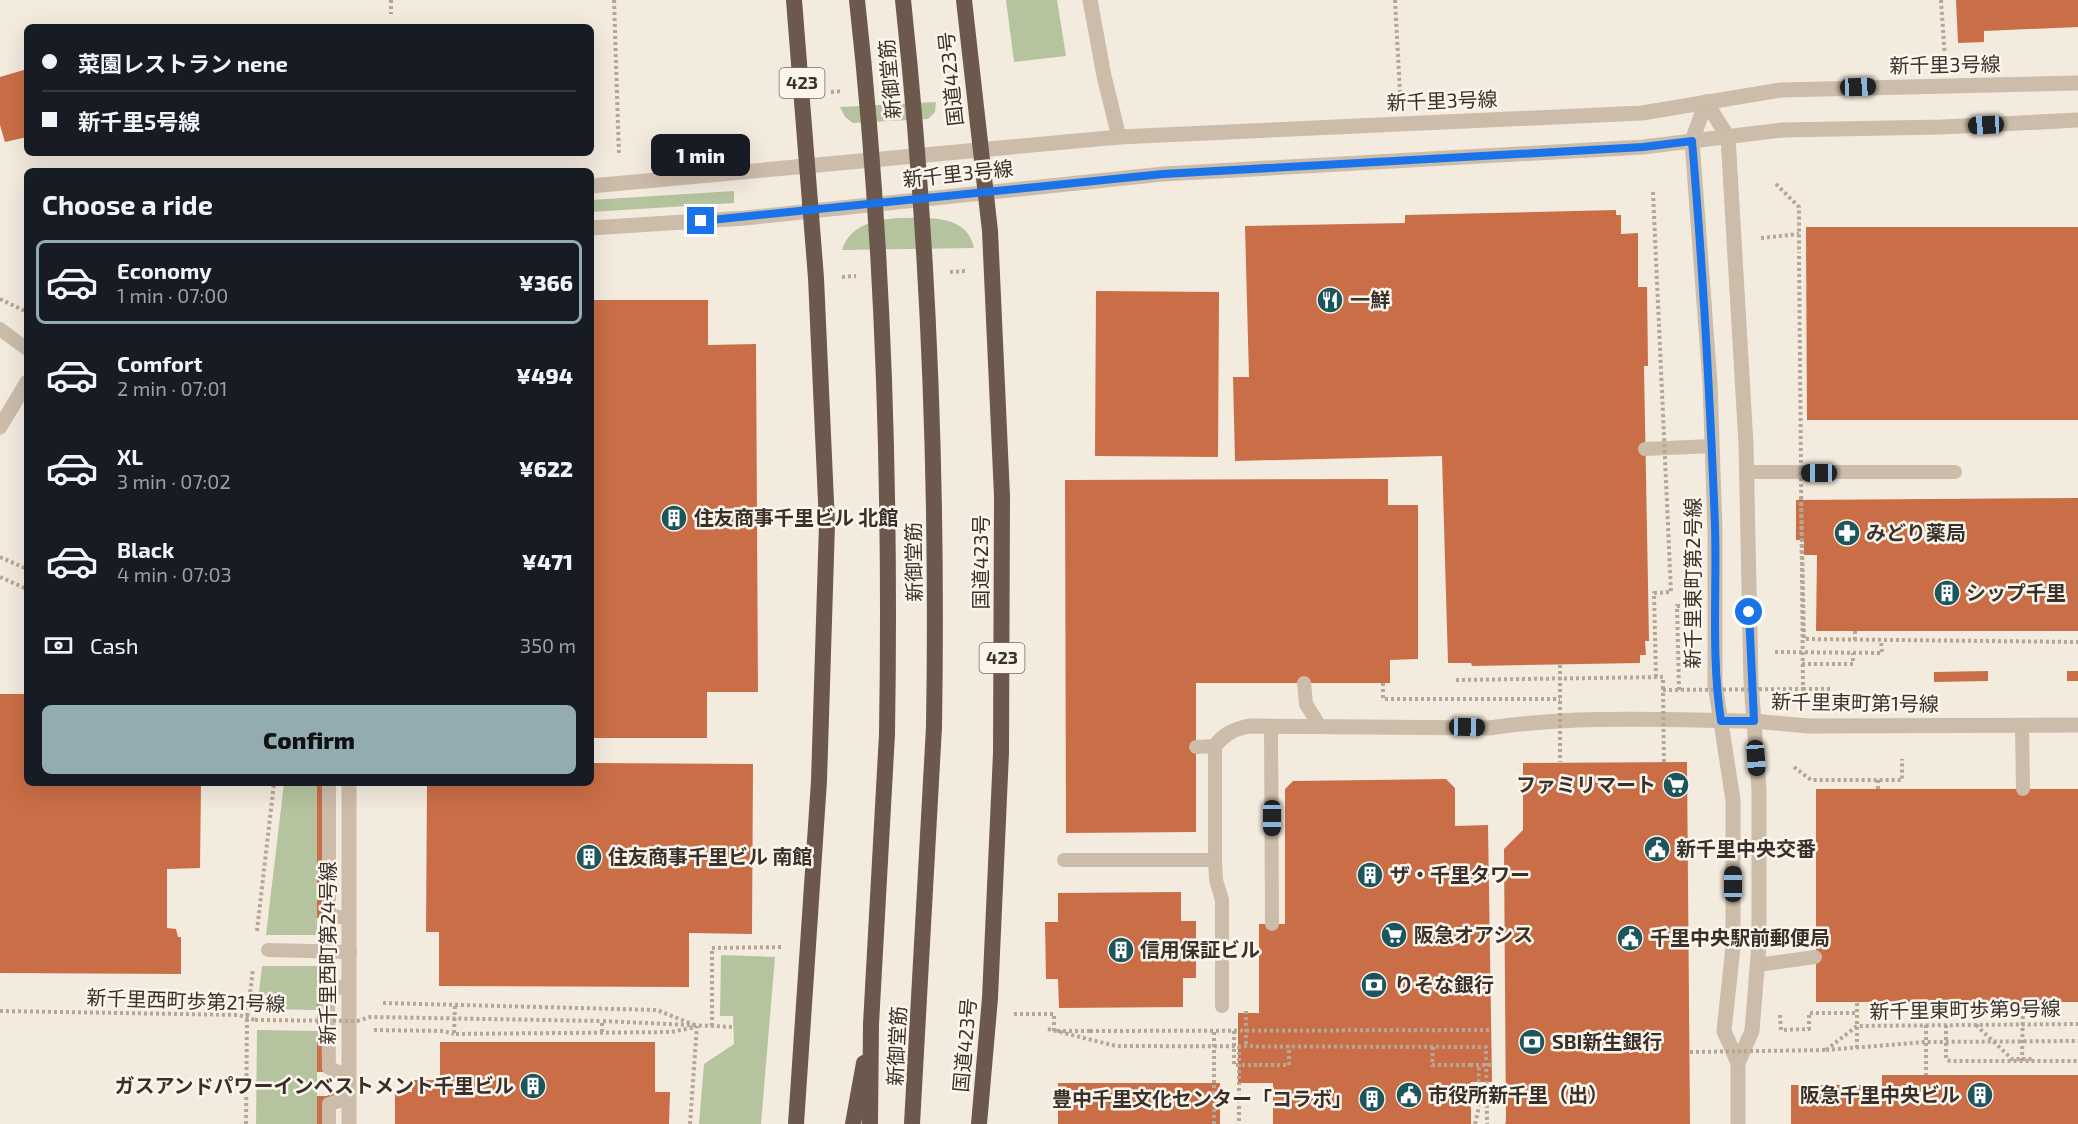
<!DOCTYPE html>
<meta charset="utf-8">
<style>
:root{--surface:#171b24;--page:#242831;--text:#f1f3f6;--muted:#9ea1a6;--line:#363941;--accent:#92acb1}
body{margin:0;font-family:"Exo 2","Noto Sans JP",sans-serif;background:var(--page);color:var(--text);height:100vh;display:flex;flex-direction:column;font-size:22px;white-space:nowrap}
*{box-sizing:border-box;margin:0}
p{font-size:20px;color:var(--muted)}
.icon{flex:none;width:33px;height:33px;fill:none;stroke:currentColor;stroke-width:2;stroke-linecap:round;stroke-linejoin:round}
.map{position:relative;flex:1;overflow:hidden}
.panel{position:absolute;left:24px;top:168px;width:570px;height:618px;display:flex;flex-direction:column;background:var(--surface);border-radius:9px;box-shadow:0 6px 24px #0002}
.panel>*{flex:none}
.banner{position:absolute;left:24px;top:24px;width:570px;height:132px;border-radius:9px;box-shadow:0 6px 24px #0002;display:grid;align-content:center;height:132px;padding:0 18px;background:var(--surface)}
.end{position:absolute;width:27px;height:27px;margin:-14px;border:8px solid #1a73e8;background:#fff;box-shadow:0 0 0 3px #fff}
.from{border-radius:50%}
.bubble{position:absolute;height:42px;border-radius:9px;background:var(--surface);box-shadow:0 6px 24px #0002;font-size:20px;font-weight:800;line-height:42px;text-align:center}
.car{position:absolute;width:18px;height:36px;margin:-18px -9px;border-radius:8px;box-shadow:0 0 4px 2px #0007;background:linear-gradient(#222 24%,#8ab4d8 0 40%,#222 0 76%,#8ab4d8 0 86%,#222 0)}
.banner b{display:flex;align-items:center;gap:21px;height:57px;font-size:22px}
.banner b+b{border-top:2px solid var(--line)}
.banner i{width:15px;height:15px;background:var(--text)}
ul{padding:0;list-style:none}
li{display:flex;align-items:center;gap:18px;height:84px;margin:0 12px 9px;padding:0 6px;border:3px solid transparent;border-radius:9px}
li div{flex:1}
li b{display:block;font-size:22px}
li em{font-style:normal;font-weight:800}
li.active{border-color:var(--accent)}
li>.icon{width:54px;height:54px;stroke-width:1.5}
h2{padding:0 18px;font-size:27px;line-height:72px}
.pay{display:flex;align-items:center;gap:15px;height:66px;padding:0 18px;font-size:22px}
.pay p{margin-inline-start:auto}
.button{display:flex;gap:12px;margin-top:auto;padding:12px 18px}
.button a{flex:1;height:69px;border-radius:9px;background:var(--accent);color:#111;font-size:24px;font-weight:800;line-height:69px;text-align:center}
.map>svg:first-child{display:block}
.green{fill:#b5c49e}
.building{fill:#c96e47}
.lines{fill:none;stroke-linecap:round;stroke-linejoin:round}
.path{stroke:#b8a694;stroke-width:4;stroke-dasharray:3 3;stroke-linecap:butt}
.service{stroke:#ccbcaa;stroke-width:14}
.minor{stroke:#ccbcaa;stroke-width:15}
.tertiary{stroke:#ccbcaa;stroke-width:15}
.trunk{stroke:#6c584d;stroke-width:16}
.path-bridge{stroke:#b8a694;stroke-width:4;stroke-dasharray:3 3;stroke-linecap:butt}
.trunk-bridge{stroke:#6c584d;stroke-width:16}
.route{stroke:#1a73e8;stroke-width:8}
.labels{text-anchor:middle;stroke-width:5;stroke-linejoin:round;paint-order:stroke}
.shield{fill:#fbf5ec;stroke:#746b64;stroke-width:1.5}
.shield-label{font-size:18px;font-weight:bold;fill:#3a302a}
.street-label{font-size:20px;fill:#3a302a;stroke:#fbf5ec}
.poi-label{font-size:20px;font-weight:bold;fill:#3a302a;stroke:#fbf5ec;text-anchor:start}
</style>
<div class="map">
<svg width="2078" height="1124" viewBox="0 0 2078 1124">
<rect width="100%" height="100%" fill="#f4ebdf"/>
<g class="green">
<polygon points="1006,0 1057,0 1066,56 1014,62"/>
<polygon points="936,102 935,112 928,119 853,123 845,117 840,107"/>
<polygon points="734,191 734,203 591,212 591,200"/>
<path d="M897 218C926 218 967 213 974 248L842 250C850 225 874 220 897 218Z"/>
<polygon points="284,783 317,783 317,935 266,935"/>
<polygon points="721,955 775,957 761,1124 699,1124 704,1064 734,1044 733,1016 720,1016"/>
<polygon points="262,966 317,966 317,1010 257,1009"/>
<polygon points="257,1030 317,1031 317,1124 256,1124"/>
</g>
<g class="building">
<polygon points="1956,0 2078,0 2078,27 1984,31 1984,42 1958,43"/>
<polygon points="27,69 27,137 5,142 0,125 0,77"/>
<polygon points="1616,210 1616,215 1621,215 1621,234 1638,233 1638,287 1647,287 1648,366 1644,366 1649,641 1645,641 1646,655 1640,655 1640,663 1472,666 1471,663 1448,663 1442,456 1235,461 1233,377 1249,377 1245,226 1405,223 1405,215"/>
<polygon points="1806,227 2078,227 2078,420 1807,420"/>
<polygon points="1096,291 1219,292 1218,457 1095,456"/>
<polygon points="591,300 708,300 708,345 756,344 758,692 707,692 707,738 591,738"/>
<polygon points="1388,479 1388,505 1418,505 1418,659 1390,660 1390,683 1196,683 1196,832 1066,833 1065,480"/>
<polygon points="2078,498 2078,631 1816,631 1817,555 1804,555 1804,540 1796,540 1796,500"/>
<polygon points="1988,671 1988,681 1934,682 1934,672"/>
<rect x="2067" y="671" width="11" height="10"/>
<polygon points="0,694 27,694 27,783 201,783 200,868 167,869 167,928 176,929 178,937 181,937 181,974 0,973"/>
<polygon points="1687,762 1690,1124 1506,1124 1504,849 1523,830 1523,763"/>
<polygon points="591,763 753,764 752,934 689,933 689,987 439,986 439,932 426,932 427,783 591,783"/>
<polygon points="1446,779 1455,788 1455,826 1488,825 1492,1082 1471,1082 1471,1124 1273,1124 1273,1083 1238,1083 1238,1013 1259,1013 1259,924 1285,924 1285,789 1293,781"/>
<polygon points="317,783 335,783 329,918 317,918"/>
<rect x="1816" y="789" width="262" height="213"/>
<polygon points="1181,892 1181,921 1196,921 1196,978 1183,978 1183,1007 1059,1008 1058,979 1046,979 1045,922 1058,922 1058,893"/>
<polygon points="317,986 327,986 328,1072 317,1072"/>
<polygon points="440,1042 655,1042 655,1092 670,1092 669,1124 395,1124 395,1092 412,1092 412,1080 440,1080"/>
<polygon points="1882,1075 2078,1075 2078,1124 1791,1124 1791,1085 1862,1085 1862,1105 1882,1105"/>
<rect x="1058" y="1083" width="162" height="41"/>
<polygon points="334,1092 334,1124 317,1124 317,1096 327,1096"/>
</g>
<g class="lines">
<g class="path">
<polyline points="391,0 391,14"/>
<polyline points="614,0 619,156"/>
<polyline points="1395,0 1400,92"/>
<polyline points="1941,0 1945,59"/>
<polyline points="831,92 842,91"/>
<polyline points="1776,184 1799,207 1799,252"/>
<polyline points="1653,192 1663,414"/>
<polyline points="1761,238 1799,234"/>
<polyline points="950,272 967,271"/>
<polyline points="842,277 856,276"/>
<polyline points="0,299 27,312"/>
<polyline points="1801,497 1804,639 2078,642"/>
<polyline points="0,557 27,569"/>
<polyline points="0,577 27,589"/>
<polyline points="1855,631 1855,640"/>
<polyline points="1775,652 1882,653 1881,640"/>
<polyline points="1802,664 1853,664 1853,653"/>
<polyline points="1803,689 1831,689"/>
<polyline points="1679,690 1677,606 1691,606"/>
<polyline points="1794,767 1811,780 1902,780 1902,759"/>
<polyline points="1878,780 1878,789"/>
<polyline points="257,931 274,783"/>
<polyline points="383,1003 657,1010 697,1026"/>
<polyline points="1857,1003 1857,1049"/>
<polyline points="455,1006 454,1034 671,1032 696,1027"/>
<polyline points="0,1011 239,1015 255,1020"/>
<polyline points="1246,1011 1246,1046"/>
<polyline points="1014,1014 1054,1014 1054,1031 1090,1031"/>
<polyline points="1780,1015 1781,1030 1809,1029 1809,1013 1857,1013"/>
<polyline points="1926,1025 1926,1075"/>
<polyline points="1946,1025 1946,1059 1950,1061 2078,1061"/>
<polyline points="1976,1025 2012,1059 2032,1059"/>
<polyline points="712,1026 712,948 784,947"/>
<polyline points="1048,1029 1116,1046 1486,1047 1487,1124"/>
<polyline points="374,1030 444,1031 454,1034"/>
<polyline points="602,1032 602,1021 734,1027"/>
<polyline points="1239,1046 1239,1124"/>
<polyline points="1433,1047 1432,1065 1470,1065"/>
<polyline points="1826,1050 1857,1026 2078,1024"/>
<polyline points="1826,1050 1926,1042 2078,1041"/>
<polyline points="1259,1065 1289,1065 1289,1046"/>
<polyline points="246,1124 247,1018 253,969"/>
<polyline points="690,1124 697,1026"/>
<polyline points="1214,1124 1214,1083"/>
<polyline points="1475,1124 1478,1111 1479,1065"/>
<polyline points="1505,1124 1506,1124"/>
</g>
<g class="service">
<polyline points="0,329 27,349"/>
<polyline points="1645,449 1712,446"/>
<polyline points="1747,472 1955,472"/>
<polyline points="1304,683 1306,704 1319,725"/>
<polyline points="2022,725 2023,789"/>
<polyline points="1271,726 1272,924"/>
<polyline points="1196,747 1215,746 1215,860 1216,880 1222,900 1222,1006"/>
<polyline points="329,783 329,915 349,919"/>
<polyline points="1064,860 1215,860"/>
<polyline points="268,950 350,952"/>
<polyline points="1757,965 1815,957"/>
<polyline points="349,985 328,991 329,1068 349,1076"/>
<polyline points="329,1124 329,1104 349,1098"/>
</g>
<g class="minor">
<path d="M1215 746C1224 734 1234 729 1249 726L1489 728C1576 715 1666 720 1754 721"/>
<polyline points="349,1124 349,783"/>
</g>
<g class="tertiary">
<polyline points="1090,0 1104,76 1119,137"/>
<polyline points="1706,102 1692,141 1710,383 1715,530 1715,684 1733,800 1733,947 1724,1031 1738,1063 1738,1124"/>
<polyline points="1706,102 1728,137 1746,444 1751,682 1759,789 1759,944 1752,1031 1738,1063"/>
<polyline points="591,186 1119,137 1642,113 1781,90 2078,83"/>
<polyline points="591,228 745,218 1163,174 1643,147 1782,130 1942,127 2078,120"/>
<polyline points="0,427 27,382"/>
<polyline points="1754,721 1808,726 2078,725"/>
</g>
<g class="trunk">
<polyline points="794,0 816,278 827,524 819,781 796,1124"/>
<polyline points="964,0 990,231 1002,496 1001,753 990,998 979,1124"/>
<polyline points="853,1124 864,1063"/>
<polyline points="870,1124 871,1024 887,734"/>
<polyline points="912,1124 934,727"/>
</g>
<g class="path-bridge">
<polyline points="1560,665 1560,762"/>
<polyline points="1656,677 1654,593 1671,592 1663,414"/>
<polyline points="1456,680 1663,677 1663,690"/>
<polyline points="1383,683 1383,699 1560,699"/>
<polyline points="1664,762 1663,690 1803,689 1799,252"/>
<polyline points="255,1020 357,1021 370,1017 602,1021"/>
<polyline points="1090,1031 1492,1030"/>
<polyline points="1234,1031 1234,1065 1259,1065"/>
<polyline points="1690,1052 1826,1050"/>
<polyline points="2022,1061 2023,1002"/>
<polyline points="1470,1065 1492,1065"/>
<polyline points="1214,1083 1214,1031"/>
</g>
<g class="trunk-bridge">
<path d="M857 0C884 244 891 489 887 734"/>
<path d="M903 0C929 242 938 484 934 727"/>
</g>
</g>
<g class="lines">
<path class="route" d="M701 221 1163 174 1643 147 1692 141C1703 269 1710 397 1715 526 1717 591 1711 656 1721 721H1754L1749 612"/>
</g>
<defs>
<symbol id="restaurant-disc" viewBox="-11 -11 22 22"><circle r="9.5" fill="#1d555d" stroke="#fbf5ec"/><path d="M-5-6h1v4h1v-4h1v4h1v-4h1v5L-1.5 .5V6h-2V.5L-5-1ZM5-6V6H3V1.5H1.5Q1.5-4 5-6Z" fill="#fff"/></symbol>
<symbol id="building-disc" viewBox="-11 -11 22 22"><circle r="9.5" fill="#1d555d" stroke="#fbf5ec"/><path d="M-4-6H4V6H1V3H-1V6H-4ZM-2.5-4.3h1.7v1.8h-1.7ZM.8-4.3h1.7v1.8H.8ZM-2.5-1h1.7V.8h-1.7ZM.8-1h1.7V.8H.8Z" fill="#fff"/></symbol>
<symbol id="pharmacy-disc" viewBox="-11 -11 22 22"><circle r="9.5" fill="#1d555d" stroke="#fbf5ec"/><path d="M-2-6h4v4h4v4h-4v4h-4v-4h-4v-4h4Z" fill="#fff"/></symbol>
<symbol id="supermarket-disc" viewBox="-11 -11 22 22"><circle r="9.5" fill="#1d555d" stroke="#fbf5ec"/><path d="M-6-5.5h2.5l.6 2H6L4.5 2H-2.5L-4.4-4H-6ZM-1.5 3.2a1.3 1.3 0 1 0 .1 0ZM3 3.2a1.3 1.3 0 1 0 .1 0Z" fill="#fff"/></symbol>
<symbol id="civic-disc" viewBox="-11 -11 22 22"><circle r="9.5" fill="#1d555d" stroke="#fbf5ec"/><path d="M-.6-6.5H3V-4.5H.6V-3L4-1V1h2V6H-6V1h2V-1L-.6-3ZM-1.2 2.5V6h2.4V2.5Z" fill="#fff"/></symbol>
<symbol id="bank-disc" viewBox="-11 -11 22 22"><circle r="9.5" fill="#1d555d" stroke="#fbf5ec"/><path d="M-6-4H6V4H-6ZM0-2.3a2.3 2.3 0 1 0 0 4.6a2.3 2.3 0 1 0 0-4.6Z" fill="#fff"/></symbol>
</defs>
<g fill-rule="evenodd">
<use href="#restaurant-disc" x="1315" y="285" width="30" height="30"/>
<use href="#building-disc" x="659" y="503" width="30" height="30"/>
<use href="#pharmacy-disc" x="1832" y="518" width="30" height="30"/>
<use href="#building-disc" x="1932" y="578" width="30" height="30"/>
<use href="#supermarket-disc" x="1661" y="770" width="30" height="30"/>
<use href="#civic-disc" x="1642" y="834" width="30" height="30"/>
<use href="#building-disc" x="574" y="842" width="30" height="30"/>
<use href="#building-disc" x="1355" y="860" width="30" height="30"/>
<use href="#supermarket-disc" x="1379" y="920" width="30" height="30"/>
<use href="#civic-disc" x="1615" y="923" width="30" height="30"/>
<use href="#building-disc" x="1106" y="935" width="30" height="30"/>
<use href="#bank-disc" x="1359" y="970" width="30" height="30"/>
<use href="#bank-disc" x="1517" y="1027" width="30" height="30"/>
<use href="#building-disc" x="518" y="1071" width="30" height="30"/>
<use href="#civic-disc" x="1394" y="1080" width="30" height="30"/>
<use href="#building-disc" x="1965" y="1080" width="30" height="30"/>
<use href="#building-disc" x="1357" y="1084" width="30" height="30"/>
</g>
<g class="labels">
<g class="shield">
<rect x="779.5" y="68" width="45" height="30" rx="4.5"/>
<rect x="979.5" y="643" width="45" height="30" rx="4.5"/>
</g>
<g class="shield-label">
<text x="802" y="89">423</text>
<text x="1002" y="664">423</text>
</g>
<g class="street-label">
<text transform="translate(1945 65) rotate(-1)" y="7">新千里3号線</text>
<text transform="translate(890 79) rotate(-95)" y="7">新御堂筋</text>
<text transform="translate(951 79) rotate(-96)" y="7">国道423号</text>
<text transform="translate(1442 101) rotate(-2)" y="7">新千里3号線</text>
<text transform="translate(958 174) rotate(-6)" y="7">新千里3号線</text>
<text transform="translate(914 562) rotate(-91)" y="7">新御堂筋</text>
<text transform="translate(981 562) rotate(-90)" y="7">国道423号</text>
<text transform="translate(1693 583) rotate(-90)" y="7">新千里東町第2号線</text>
<text transform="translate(1855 703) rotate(1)" y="7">新千里東町第1号線</text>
<text transform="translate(328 953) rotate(-90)" y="7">新千里西町第24号線</text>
<text transform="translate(186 1001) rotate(2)" y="7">新千里西町歩第21号線</text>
<text transform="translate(1965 1010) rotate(-1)" y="7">新千里東町歩第9号線</text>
<text transform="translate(965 1045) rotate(-85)" y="7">国道423号</text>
<text transform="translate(897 1046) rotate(-87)" y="7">新御堂筋</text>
</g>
<g class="poi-label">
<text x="1350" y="307">一鮮</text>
<text x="694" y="525">住友商事千里ビル 北館</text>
<text x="1866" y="540">みどり薬局</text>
<text x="1966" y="600">シップ千里</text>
<text x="1656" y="792" text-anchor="end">ファミリマート</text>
<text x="1676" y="856">新千里中央交番</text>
<text x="608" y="864">住友商事千里ビル 南館</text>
<text x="1390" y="882">ザ・千里タワー</text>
<text x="1414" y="942">阪急オアシス</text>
<text x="1650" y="945">千里中央駅前郵便局</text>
<text x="1140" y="957">信用保証ビル</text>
<text x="1394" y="992">りそな銀行</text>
<text x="1552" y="1049">SBI新生銀行</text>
<text x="514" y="1093" text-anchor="end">ガスアンドパワーインベストメント千里ビル</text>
<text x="1428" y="1102">市役所新千里（出）</text>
<text x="1960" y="1102" text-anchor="end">阪急千里中央ビル</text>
<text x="1352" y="1106" text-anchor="end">豊中千里文化センター「コラボ」</text>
</g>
</g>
</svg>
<i class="end from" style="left:1749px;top:612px"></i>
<i class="end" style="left:701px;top:221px"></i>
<div class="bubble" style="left:651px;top:134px;width:99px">1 min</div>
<i class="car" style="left:1858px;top:87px;rotate:88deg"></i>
<i class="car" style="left:1986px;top:125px;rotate:267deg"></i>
<i class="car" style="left:1819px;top:473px;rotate:270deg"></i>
<i class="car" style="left:1467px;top:727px;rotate:91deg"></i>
<i class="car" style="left:1756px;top:758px;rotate:176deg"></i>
<i class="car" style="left:1272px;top:818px;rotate:180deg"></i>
<i class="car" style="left:1733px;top:884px;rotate:0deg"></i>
<div class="banner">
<b><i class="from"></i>菜園レストラン nene</b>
<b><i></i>新千里5号線</b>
</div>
<section class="panel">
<h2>Choose a ride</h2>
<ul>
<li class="active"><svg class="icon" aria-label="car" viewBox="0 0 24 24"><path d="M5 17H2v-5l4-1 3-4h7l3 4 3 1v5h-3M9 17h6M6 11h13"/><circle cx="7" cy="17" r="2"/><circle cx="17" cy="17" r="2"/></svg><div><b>Economy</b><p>1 min · 07:00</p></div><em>¥366</em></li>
<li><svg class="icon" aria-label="car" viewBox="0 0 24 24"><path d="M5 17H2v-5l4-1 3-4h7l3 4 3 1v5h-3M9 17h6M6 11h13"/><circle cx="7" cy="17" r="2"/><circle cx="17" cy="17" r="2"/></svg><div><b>Comfort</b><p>2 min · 07:01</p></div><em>¥494</em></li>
<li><svg class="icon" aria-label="car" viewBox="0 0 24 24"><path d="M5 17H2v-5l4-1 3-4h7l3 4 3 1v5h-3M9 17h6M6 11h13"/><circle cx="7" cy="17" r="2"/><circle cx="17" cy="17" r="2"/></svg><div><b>XL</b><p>3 min · 07:02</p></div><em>¥622</em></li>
<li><svg class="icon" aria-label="car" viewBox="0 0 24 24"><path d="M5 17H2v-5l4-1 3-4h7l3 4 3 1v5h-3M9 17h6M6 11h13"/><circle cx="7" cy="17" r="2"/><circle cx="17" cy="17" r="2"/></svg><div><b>Black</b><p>4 min · 07:03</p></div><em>¥471</em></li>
</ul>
<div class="pay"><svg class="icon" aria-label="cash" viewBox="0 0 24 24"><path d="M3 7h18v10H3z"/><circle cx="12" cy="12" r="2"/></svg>Cash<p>350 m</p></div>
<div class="button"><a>Confirm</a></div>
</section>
</div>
